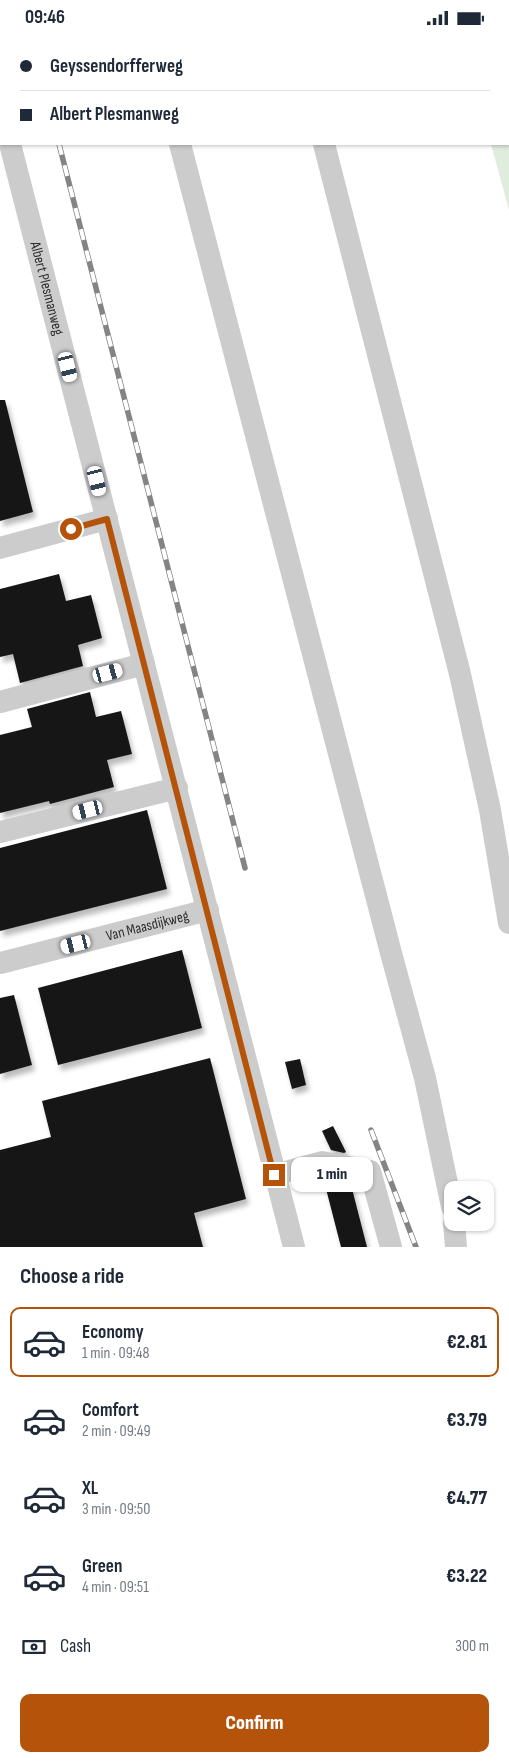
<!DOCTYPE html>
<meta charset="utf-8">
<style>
:root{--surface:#fff;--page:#f6f6f7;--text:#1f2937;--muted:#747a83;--line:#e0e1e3;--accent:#b45309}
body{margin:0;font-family:"Sofia Sans Condensed",sans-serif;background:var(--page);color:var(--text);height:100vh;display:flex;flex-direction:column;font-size:19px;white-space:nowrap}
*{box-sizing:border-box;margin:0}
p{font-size:16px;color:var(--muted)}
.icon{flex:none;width:28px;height:28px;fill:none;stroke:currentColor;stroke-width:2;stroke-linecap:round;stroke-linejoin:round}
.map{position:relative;height:1212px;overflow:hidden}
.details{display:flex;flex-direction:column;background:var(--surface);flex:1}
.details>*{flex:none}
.guide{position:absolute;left:0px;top:0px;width:510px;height:110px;box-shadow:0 1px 4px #0004;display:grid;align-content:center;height:110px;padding:0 20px;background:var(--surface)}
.tools{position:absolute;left:444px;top:1146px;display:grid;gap:10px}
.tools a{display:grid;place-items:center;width:50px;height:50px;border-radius:10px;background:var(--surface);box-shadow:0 1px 4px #0004;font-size:25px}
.end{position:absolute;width:22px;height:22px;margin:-11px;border:6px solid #b45309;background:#fff;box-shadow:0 0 0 2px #fff}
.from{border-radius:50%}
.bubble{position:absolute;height:35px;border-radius:10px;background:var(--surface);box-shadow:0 1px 4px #0004;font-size:16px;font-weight:800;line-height:35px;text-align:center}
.car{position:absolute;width:15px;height:30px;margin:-15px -8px;border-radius:6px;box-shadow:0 0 4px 1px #0007;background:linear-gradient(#fff 24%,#345 0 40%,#fff 0 76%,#345 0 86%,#fff 0)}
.guide b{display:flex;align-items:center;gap:18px;height:48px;font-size:19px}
.guide b+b{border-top:1px solid var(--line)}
.guide i{width:12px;height:12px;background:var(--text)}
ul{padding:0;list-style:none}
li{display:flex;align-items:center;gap:15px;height:70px;margin:0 10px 8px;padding:0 10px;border:2px solid transparent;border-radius:10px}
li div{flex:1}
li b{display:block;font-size:19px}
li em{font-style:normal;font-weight:800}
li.current{border-color:var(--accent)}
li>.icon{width:45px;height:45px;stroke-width:1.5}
h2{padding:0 20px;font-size:22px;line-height:60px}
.pay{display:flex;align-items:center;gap:12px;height:55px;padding:0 20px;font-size:19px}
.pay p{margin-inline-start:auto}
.primary-button{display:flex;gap:10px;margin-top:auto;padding:10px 20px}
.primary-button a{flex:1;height:58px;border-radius:10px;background:var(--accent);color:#fff;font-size:20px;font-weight:800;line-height:58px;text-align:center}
.status{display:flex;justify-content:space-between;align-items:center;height:35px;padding:0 25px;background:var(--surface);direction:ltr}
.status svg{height:14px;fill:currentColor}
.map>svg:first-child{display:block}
.green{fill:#e0ecdd}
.building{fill:#161616;filter:url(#shadow)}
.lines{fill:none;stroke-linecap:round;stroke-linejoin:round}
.minor{stroke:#ccc;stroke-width:22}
.rail-casing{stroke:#848484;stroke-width:5.5}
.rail{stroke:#fff;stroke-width:4;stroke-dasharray:11;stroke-linecap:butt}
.route{stroke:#b45309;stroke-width:6}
.labels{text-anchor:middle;stroke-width:5;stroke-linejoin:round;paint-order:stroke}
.street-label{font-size:15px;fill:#2f2f2f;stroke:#fff}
</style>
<div class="status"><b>09:46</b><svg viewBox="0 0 49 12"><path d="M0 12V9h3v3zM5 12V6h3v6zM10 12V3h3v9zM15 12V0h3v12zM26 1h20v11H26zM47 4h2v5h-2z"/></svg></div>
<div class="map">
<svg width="509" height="1212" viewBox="0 0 509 1212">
<defs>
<filter id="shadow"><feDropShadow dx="3" dy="5.5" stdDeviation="2.5" flood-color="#0004"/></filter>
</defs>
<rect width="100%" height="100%" fill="#fff"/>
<polygon class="green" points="509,27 509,175 491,109 509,109"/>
<g class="building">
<polygon points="0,365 5,365 33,477 0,486"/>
<polygon points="59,539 66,566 91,560 102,603 78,610 83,631 20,648 13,619 0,622 0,554"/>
<polygon points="90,657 96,682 121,676 129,707 132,719 107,725 114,752 50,769 49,766 0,778 0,700 32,692 27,674"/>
<polygon points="147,775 167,854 0,896 0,813"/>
<polygon points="182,915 202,993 58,1030 38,953"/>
<polygon points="14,960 32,1030 0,1039 0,963"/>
<polygon points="210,1023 246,1164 194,1178 203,1212 0,1212 0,1115 51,1102 42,1066"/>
<polygon points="300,1024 306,1050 292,1054 285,1027"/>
<polygon points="333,1091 346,1117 344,1118 331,1115 322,1096"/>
<polygon points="336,1143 350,1146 367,1212 341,1212 324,1146"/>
</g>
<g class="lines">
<g class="minor">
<polyline points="151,0 152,1"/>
<polyline points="296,0 296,1"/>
<polyline points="0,69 1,74"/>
<path id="s1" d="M10 109 294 1212"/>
<polyline points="180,109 391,918 425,1043 452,1172"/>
<polyline points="324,109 460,639 490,775 509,888"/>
<polyline points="0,513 107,484"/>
<polyline points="0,667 144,629"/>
<polyline points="0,797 177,753"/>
<path id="s2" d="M0 928 208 875"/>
<polyline points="274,1140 322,1127 370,1136 391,1212"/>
<polyline points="454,1188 456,1212"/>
</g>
<defs>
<g id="rail">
<polyline points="31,0 31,1"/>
<polyline points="59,109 245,833"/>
<polyline points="371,1095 416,1212"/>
</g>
</defs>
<use href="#rail" class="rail-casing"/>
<use href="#rail" class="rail"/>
</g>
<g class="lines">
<polyline class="route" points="71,494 107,484 274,1140"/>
</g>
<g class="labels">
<g class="street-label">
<text dy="5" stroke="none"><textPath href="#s1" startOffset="149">Albert Plesmanweg</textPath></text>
<text dy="5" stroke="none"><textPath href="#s2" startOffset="152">Van Maasdijkweg</textPath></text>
</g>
</g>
</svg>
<div class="tools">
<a><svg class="icon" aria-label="layers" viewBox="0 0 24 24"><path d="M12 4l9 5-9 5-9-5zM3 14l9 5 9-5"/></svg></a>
</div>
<i class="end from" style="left:71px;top:494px"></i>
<i class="end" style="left:274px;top:1140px"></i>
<div class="bubble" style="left:291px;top:1122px;width:82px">1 min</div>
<i class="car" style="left:68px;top:332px;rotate:166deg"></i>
<i class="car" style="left:97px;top:446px;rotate:166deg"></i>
<i class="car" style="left:108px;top:638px;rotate:75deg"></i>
<i class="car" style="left:88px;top:775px;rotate:256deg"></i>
<i class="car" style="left:76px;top:909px;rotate:256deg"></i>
<div class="guide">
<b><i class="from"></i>Geyssendorfferweg</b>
<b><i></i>Albert Plesmanweg</b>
</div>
</div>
<section class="details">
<h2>Choose a ride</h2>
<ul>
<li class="current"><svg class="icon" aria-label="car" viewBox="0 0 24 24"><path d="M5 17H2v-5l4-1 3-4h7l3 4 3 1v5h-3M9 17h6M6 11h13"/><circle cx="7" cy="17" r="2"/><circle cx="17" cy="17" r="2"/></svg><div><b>Economy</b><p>1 min · 09:48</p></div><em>€2.81</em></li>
<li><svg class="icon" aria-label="car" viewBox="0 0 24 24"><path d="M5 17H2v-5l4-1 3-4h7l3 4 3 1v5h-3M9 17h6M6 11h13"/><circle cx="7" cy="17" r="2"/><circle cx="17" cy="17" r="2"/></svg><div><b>Comfort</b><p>2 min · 09:49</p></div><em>€3.79</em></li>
<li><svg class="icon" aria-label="car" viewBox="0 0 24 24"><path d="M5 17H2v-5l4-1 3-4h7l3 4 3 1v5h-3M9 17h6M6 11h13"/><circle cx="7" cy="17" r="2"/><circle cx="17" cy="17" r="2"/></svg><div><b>XL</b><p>3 min · 09:50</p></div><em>€4.77</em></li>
<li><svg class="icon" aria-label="car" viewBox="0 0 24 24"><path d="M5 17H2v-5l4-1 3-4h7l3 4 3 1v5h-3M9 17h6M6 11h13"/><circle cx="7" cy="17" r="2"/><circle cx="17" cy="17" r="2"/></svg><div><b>Green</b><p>4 min · 09:51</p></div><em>€3.22</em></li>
</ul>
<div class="pay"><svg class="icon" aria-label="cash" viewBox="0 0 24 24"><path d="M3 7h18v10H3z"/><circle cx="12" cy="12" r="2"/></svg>Cash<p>300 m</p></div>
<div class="primary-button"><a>Confirm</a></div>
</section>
